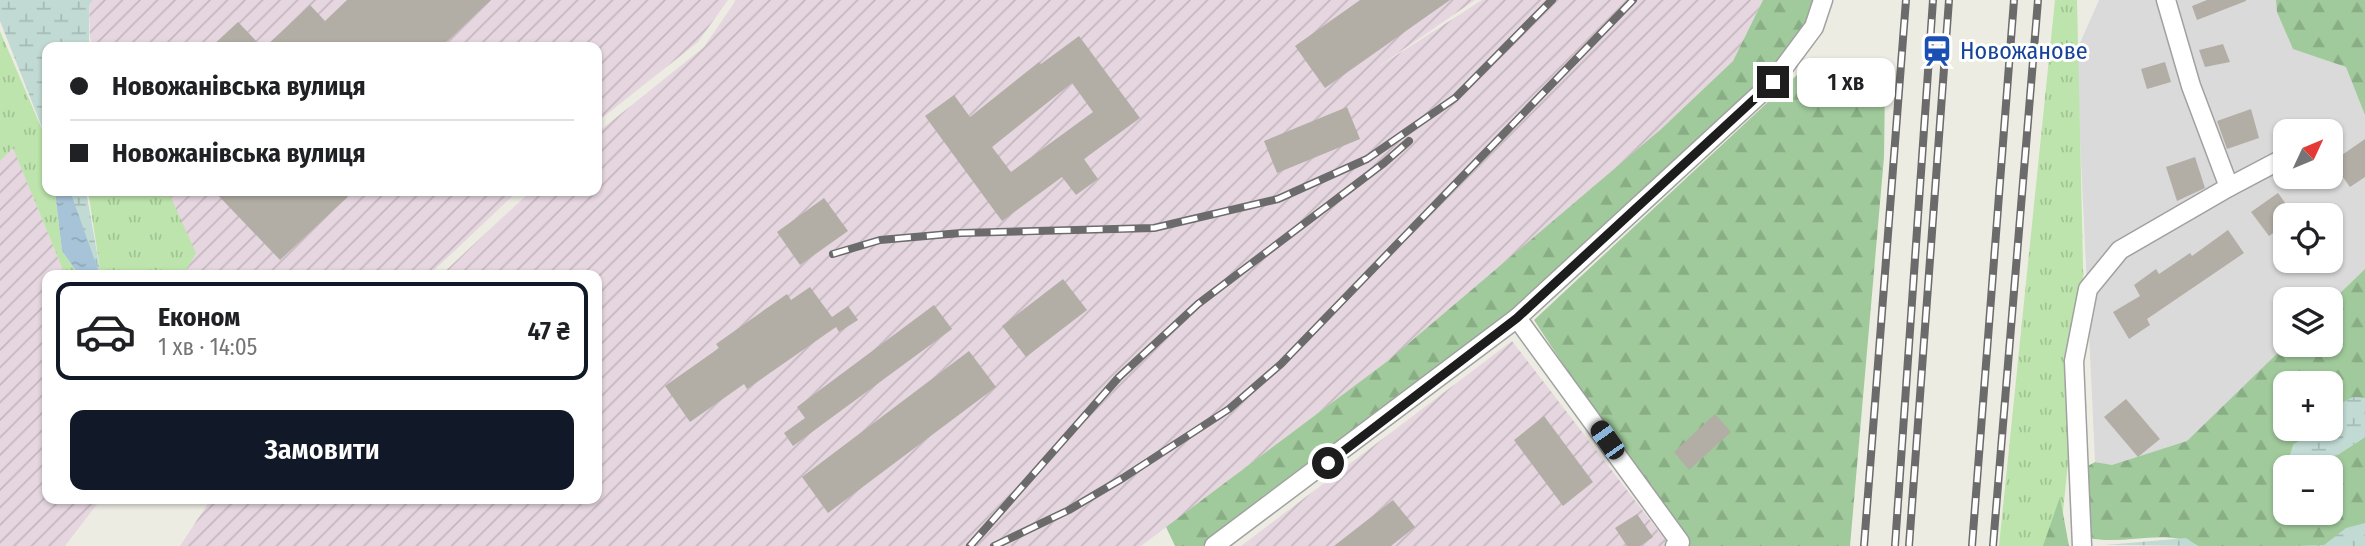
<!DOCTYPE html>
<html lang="uk">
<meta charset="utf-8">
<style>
:root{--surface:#fff;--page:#f6f6f6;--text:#202124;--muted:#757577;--line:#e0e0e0;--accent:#111827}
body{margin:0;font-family:"Fira Sans Condensed",sans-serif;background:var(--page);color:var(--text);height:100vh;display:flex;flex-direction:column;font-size:26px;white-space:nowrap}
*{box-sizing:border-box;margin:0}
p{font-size:23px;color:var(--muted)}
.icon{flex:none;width:38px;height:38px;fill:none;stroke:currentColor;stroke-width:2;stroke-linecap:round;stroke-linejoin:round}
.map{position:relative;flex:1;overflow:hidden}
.panel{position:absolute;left:42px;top:270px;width:560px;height:234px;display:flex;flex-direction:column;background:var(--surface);border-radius:14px;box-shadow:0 2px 5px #0004}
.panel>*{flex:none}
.hud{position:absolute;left:42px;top:42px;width:560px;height:154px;border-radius:14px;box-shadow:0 2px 5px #0004;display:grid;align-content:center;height:154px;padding:0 28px;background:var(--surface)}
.needle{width:46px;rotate:46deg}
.buttons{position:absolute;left:2273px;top:119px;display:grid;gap:14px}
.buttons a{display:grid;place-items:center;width:70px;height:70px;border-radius:14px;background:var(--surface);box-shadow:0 2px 5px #0004;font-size:35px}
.end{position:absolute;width:32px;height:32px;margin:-16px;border:9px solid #1d1d1d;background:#fff;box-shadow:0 0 0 4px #fff}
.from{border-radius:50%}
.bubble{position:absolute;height:49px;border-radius:14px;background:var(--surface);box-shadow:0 2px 5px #0004;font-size:23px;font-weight:600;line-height:49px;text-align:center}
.car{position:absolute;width:21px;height:42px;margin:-21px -10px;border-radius:9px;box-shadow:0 0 5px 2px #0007;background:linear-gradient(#222 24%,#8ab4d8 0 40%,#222 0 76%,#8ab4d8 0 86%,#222 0)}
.hud b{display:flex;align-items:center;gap:24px;height:66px;font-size:26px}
.hud b+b{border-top:2px solid var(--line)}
.hud i{width:18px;height:18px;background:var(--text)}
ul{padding:12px 0 0;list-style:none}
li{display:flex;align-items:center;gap:21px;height:98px;margin:0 14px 10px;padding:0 14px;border:4px solid transparent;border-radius:14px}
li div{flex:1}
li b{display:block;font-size:26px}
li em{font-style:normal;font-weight:600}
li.selected{border-color:var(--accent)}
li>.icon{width:63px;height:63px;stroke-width:1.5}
.primary-button{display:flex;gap:14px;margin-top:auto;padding:14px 28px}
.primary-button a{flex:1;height:80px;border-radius:14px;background:var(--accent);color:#fff;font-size:28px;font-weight:600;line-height:80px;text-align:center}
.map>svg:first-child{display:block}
.residential{fill:#dbdada;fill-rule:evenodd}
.industrial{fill:url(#industrial-furrows)}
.grass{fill:url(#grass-tufts)}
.forest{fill:url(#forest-firs);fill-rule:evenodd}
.wetland{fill:url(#wetland-marsh)}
.water{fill:url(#water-ripples)}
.building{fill:#b2aea6;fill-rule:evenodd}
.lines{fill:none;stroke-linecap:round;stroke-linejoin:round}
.minor-casing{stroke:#a1a1a1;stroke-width:21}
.minor{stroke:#fff;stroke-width:18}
.rail-casing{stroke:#6b6b6b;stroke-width:8}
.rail{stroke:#fff;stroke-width:5;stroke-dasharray:16;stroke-linecap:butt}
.route{stroke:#1d1d1d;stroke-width:9}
.labels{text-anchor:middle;stroke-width:6;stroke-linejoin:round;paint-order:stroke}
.transit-label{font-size:24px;fill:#164399;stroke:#fff;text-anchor:start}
</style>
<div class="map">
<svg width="2365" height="546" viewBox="0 0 2365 546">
<defs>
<pattern id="industrial-furrows" width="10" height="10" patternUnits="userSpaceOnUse" patternTransform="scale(1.75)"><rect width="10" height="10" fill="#e6d6e0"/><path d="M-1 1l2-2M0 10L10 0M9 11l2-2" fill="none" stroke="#c5b7c0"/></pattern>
<pattern id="grass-tufts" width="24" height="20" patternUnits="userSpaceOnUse" patternTransform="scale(1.75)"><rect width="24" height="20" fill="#bde4ac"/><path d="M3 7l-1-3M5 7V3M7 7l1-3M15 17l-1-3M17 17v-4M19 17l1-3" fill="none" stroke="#a2c394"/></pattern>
<pattern id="forest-firs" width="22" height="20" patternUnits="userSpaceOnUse" patternTransform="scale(1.75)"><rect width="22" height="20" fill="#a0ca9b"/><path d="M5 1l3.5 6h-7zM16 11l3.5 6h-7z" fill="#89ad85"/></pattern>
<pattern id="wetland-marsh" width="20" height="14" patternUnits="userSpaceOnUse" patternTransform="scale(1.75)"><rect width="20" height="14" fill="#c1dad4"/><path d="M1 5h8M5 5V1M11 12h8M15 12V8" fill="none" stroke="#a5bbb6"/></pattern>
<pattern id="water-ripples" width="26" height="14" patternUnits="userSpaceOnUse" patternTransform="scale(1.75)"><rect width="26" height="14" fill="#a7c3d8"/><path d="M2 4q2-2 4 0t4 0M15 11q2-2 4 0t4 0" fill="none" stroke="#8fa7b9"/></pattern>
</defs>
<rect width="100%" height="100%" fill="#edece3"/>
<path class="residential" d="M2099 0H2344L2365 49V293L2331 321V299H2286V345H2303L2149 473 2095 462 2076 52ZM2286 131H2331V177H2286ZM2286 215H2331V261H2286Z"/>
<g class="industrial">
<polygon points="93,0 728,0 698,42 597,122 597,47 94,47 90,38 89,4"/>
<polygon points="736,0 1475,0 1372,71 1482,0 1763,0 1733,61 1609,178 1397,354 1141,546 180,546 211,499 597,499 597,275 441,275 531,191 597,191 597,133 704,47"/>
<polygon points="13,147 65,275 47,275 47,499 101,499 65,546 0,546 0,161"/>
<polygon points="150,191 518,191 429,275 174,275"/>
<polygon points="1512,341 1670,546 1241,546"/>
</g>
<g class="grass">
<polygon points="2055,0 2077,0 2084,308 2061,531 2052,546 1999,546"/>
<polygon points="0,31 47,141 47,191 55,191 62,251 79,275 65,275 13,148 0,161"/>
<polygon points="88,191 168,191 196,253 183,275 101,275"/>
</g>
<g class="forest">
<polygon points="1763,0 1822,0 1788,61 1517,318 1296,486 1203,546 1175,546 1166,527 1389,360 1660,130 1733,61"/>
<polygon points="2276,0 2365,0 2365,115 2346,67 2293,49 2277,12"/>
<polygon points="1798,74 1885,86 1884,157 1850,546 1675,546 1680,542 1534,320"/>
<path d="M2365 269V398C2350 397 2341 402 2331 414V383H2286V429H2318L2293 445 2331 459 2365 437V526L2326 546H2198C2168 527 2124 546 2089 538L2077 472 2095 462 2112 465 2187 441 2286 345H2331V302ZM2286 467H2331V513H2286Z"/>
<polygon points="2060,497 2069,546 2043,546"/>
</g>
<g class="wetland">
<polygon points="0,0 93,0 89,5 89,47 47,47 47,140 0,21"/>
<polygon points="67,191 86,191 101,275 100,275"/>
<polygon points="2353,397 2365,398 2365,437 2331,459 2288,461 2293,445 2318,429 2331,429 2331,414 2338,405"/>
<polygon points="2365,523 2365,546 2292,546 2324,545 2346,528"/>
<polygon points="2186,538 2198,546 2106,545"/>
</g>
<polygon class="water" points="55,191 70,191 100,275 79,275 62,251"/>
<g class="building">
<polygon points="347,0 491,0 441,47 265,47 310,5 325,21"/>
<polygon points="1360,0 1450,0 1325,88 1295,46"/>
<polygon points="2207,0 2246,0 2246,1 2197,20 2192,6"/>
<polygon points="238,22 262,47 211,47"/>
<path d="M1079 36 1140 118 1084 159 1098 179 1076 195 1062 177 1002 221 925 116 954 95 970 117 1039 62 1041 64ZM1072 83 1093 112 1011 172 992 147Z"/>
<polygon points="2223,44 2230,62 2205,67 2199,50"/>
<polygon points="2165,62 2171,82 2147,89 2141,69"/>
<polygon points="1347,107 1360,139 1277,173 1264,141"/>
<polygon points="2251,109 2259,138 2227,149 2217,121"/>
<polygon points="2365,139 2365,177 2350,187 2332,162"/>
<polygon points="2195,157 2205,188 2177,201 2166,167"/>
<polygon points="214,191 354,191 280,260"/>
<polygon points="2278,193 2294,215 2286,215 2286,224 2269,236 2251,212"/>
<polygon points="824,198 848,231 800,265 777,232"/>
<polygon points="2228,230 2244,253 2147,319 2150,325 2129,339 2113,312 2140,296 2134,285 2156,269 2159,274 2190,253 2192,256"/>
<polygon points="1063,279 1087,310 1026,357 1002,326"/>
<polygon points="810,287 832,317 848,306 858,320 839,332 836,327 747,389 744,384 690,422 665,386 719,348 716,344 787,294 791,300"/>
<polygon points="934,305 952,329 793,446 784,433 805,418 797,407"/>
<polygon points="969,351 996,387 828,513 802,477"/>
<polygon points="2126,399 2160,439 2138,457 2104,417"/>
<polygon points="1715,414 1731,432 1689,470 1674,452"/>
<polygon points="1544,416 1593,482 1563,506 1514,440"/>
<polygon points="1393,500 1415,527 1391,546 1334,546"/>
<polygon points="1637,514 1653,537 1640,546 1627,546 1615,528"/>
</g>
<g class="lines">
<defs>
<g id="minor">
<polyline points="2229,187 2286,157"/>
<polyline points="1517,318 1680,542 1675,546"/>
<polyline points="1214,546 1517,318 1773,82 1814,27 1823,0"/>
<polyline points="2082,546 2074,361 2088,289 2120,250 2229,187 2191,86 2166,0"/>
</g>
</defs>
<use href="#minor" class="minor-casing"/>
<use href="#minor" class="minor"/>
<defs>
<g id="rail">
<polyline points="833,254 880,240 961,233 1154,228 1278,199 1367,159 1455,98 1552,0"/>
<polyline points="970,546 1119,377 1198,304 1384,163 1409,141"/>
<polyline points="994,546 1069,510 1123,478 1229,409 1281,364 1633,0"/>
<polyline points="1864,546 1906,0"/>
<polyline points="1895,546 1933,0"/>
<polyline points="1909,546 1949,0"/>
<polyline points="1972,546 2014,0"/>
<polyline points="1993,546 2038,0"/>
</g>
</defs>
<use href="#rail" class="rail-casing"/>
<use href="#rail" class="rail"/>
</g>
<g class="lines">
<polyline class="route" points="1328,463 1517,318 1773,82"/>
</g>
<defs>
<symbol id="station-bare" viewBox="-9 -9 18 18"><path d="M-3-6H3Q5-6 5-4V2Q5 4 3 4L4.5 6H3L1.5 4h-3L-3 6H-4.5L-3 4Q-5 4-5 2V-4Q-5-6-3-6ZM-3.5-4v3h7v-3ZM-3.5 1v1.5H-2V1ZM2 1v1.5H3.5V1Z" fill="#1a4fb4" stroke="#fff" stroke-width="2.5" paint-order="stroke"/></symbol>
</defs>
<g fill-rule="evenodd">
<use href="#station-bare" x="1915" y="29" width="44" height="44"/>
</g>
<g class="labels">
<g class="transit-label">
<text x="1960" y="59">Новожанове</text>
</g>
</g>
</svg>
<div class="buttons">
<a><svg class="needle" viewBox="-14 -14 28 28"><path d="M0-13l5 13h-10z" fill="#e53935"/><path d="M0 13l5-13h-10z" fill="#757577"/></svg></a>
<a><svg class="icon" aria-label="locate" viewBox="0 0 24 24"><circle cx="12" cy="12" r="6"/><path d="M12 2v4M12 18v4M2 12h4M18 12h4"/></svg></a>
<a><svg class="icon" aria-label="layers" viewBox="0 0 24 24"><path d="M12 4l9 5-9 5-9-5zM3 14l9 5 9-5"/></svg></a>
<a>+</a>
<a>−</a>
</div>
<i class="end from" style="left:1328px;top:463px"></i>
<i class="end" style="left:1773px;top:82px"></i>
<div class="bubble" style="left:1797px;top:58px;width:98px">1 хв</div>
<i class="car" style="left:1607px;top:440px;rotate:325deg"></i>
<div class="hud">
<b><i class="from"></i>Новожанівська вулиця</b>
<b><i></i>Новожанівська вулиця</b>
</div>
<section class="panel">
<ul>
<li class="selected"><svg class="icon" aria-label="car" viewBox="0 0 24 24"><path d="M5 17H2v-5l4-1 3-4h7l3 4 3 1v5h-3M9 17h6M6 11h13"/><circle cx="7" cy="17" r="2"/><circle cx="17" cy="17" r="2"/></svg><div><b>Економ</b><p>1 хв · 14:05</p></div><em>47 ₴</em></li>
</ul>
<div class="primary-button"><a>Замовити</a></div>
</section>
</div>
